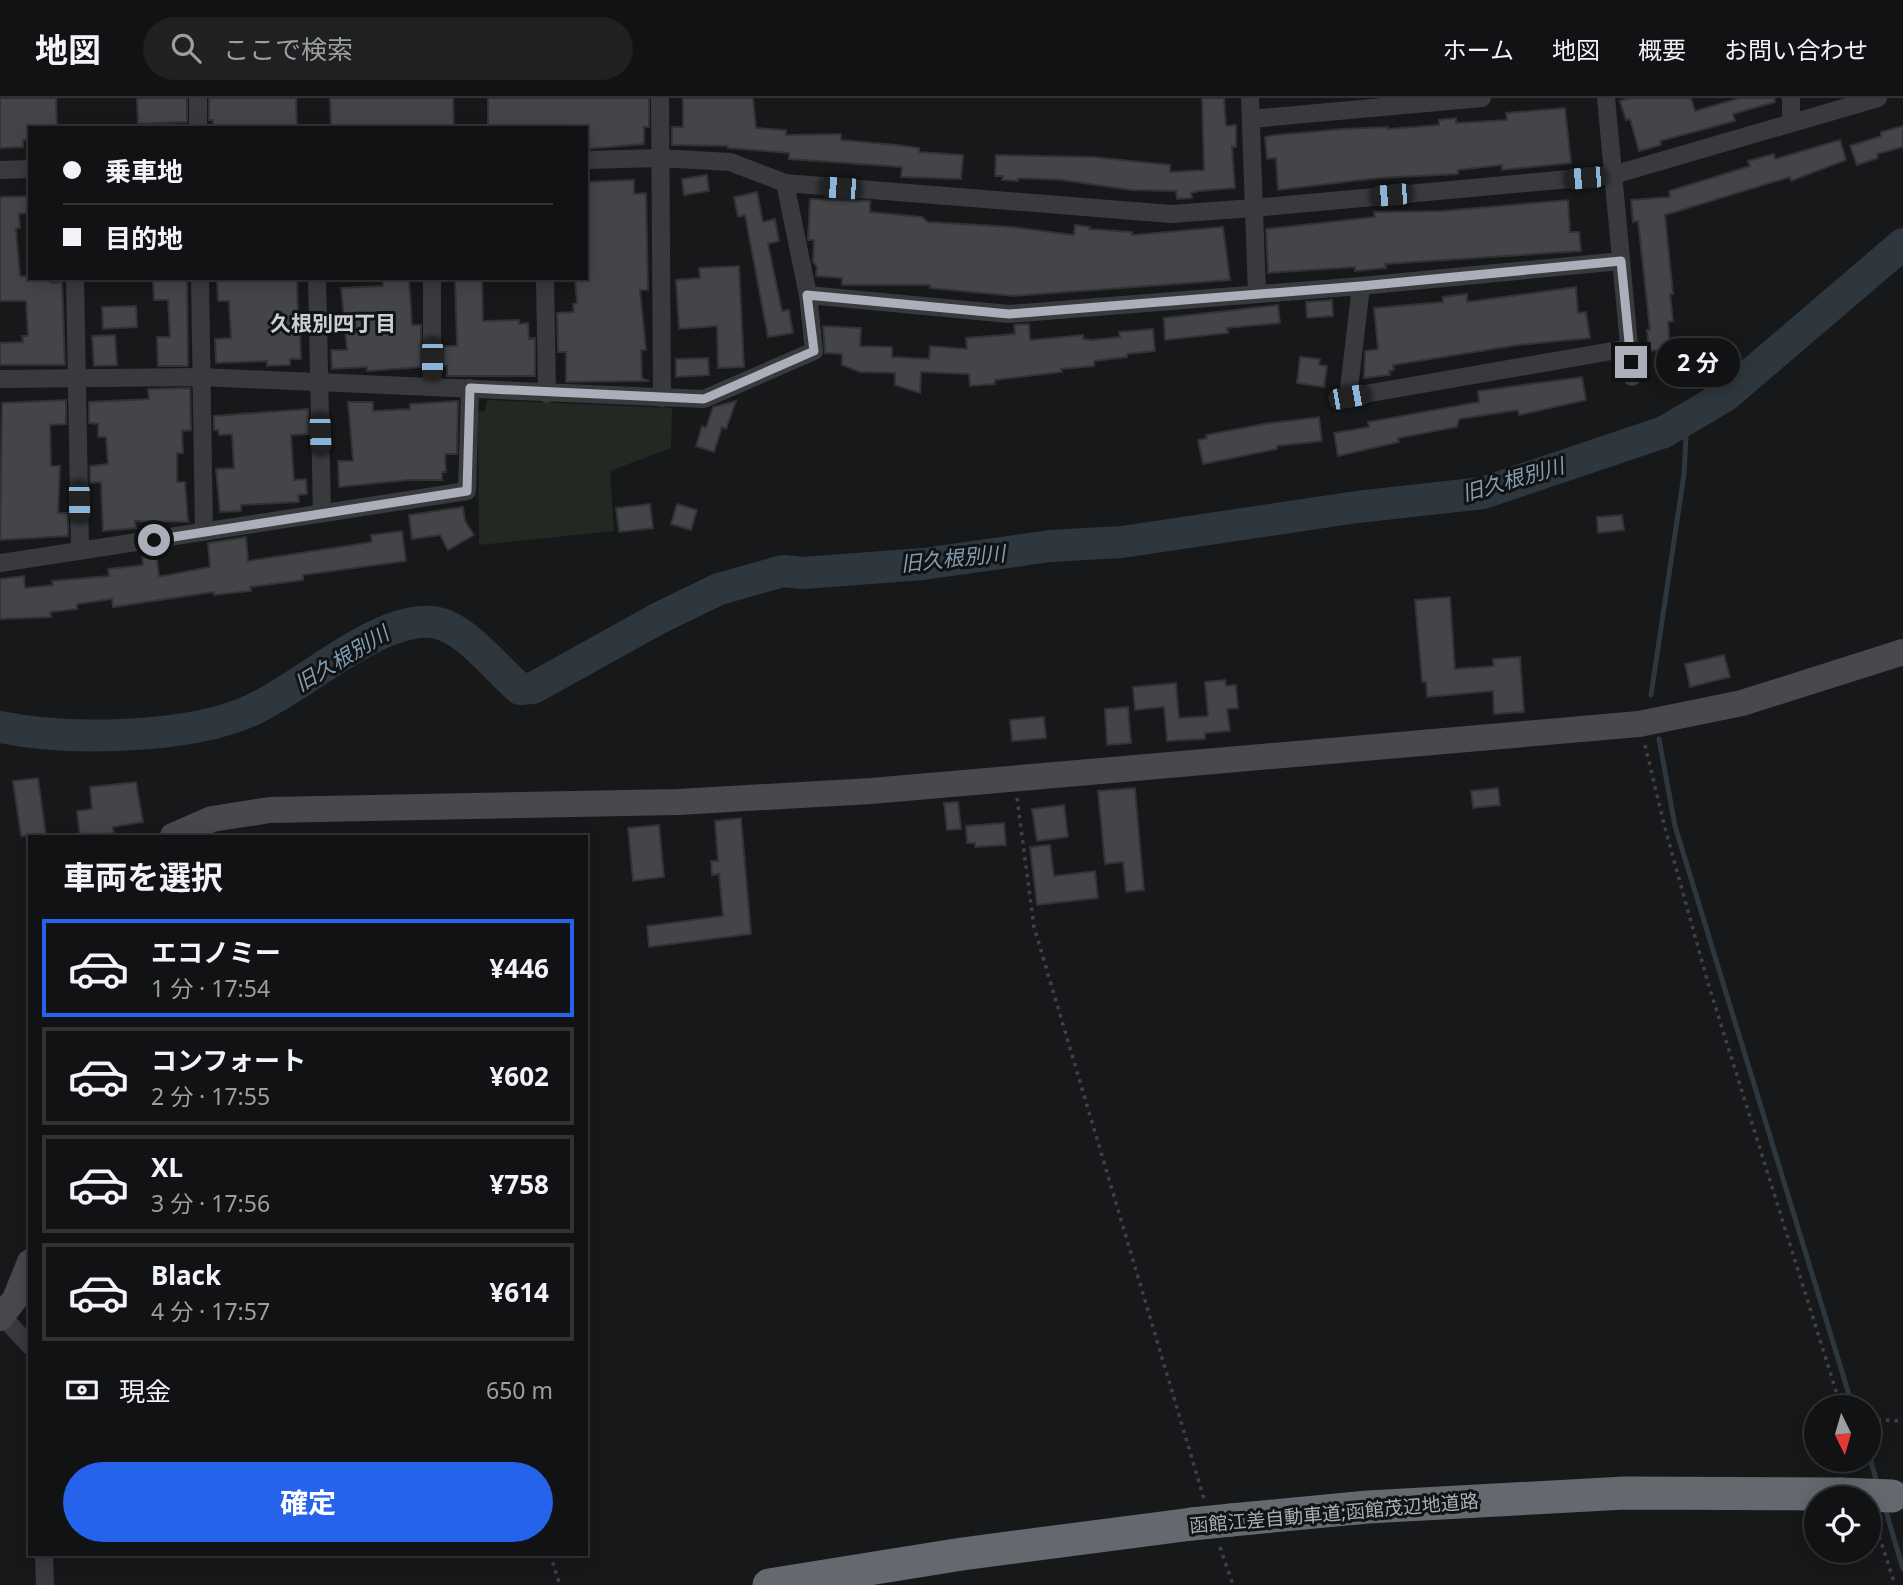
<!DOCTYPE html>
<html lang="ja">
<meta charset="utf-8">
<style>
:root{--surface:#111214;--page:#1e2022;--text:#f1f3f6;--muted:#9c9ea0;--line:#303234;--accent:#2563eb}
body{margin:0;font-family:"Noto Sans","Noto Sans JP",sans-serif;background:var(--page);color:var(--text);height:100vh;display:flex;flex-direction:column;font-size:26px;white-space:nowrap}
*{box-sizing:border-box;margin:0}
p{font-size:23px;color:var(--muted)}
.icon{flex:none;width:38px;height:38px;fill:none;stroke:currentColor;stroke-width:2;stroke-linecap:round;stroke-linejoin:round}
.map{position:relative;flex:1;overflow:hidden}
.details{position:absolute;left:28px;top:737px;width:560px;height:721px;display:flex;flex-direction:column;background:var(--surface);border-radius:0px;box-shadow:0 4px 18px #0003,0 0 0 2px var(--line)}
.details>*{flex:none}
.banner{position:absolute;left:28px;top:28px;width:560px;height:154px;border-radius:0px;box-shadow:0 4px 18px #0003,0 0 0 2px var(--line);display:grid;align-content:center;height:154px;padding:0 35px;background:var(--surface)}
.needle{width:46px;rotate:175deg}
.controls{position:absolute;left:1804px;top:1297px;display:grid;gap:14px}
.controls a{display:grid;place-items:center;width:77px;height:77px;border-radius:50%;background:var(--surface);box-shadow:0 4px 18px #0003,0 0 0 2px var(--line);font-size:35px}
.end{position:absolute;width:32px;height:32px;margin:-16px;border:9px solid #aaafb9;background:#111;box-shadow:0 0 0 4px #111}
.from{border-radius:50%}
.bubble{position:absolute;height:49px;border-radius:24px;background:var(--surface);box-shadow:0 4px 18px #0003,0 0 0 2px var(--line);font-size:23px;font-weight:700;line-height:49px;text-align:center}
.car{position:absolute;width:21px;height:42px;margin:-21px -10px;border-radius:9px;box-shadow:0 0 5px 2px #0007;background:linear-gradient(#222 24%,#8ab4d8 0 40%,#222 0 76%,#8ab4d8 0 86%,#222 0)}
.banner b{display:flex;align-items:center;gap:24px;height:66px;font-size:26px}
.banner b+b{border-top:2px solid var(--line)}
.banner i{width:18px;height:18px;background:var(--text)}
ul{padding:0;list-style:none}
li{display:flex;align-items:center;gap:21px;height:98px;margin:0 14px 10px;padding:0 21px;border:4px solid var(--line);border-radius:0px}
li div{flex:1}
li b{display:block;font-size:26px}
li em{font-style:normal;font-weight:700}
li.current{border-color:var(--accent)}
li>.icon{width:63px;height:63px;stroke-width:1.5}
h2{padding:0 35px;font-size:32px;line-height:84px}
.pay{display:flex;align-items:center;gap:18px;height:77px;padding:0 35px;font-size:26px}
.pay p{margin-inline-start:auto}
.button{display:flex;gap:14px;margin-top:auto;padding:14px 35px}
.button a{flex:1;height:80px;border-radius:42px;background:var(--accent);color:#fff;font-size:28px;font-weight:700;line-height:80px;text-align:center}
header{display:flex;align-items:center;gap:42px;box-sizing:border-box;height:98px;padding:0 35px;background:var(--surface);border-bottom:2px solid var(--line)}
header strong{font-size:33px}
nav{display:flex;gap:38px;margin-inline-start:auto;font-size:24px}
.search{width:490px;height:63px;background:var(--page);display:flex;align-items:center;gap:18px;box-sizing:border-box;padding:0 24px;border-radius:38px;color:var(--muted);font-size:26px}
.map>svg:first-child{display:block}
.green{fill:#212922}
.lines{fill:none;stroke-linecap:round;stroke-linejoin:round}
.stream{stroke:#2e373d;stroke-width:5}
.river{stroke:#2e373d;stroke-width:32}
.building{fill:#444549;stroke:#323235;stroke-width:2}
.path{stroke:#3f4145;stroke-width:3.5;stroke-dasharray:3.5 5;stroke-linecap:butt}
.street{stroke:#393a3e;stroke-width:18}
.secondary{stroke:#47494e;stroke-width:26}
.highway{stroke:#65686f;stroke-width:33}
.highway-bridge{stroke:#65686f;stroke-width:33}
.route{stroke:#aaafb9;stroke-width:9}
.labels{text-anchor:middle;stroke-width:6;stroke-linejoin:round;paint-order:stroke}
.street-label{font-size:19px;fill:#aaafb9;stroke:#121315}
.neighbourhood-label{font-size:21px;font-weight:bold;fill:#cbced5;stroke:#121315}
.water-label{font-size:21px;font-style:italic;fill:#829eb3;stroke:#121315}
</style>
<header>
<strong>地図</strong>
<div class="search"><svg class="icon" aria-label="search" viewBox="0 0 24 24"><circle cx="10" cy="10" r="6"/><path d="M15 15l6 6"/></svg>ここで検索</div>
<nav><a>ホーム</a><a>地図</a><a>概要</a><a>お問い合わせ</a></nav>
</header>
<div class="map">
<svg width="1903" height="1487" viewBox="0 0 1903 1487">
<rect width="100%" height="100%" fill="#17181a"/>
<polygon class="green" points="487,302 672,310 671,350 610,373 614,433 479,447 478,314 485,313"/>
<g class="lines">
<g class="stream">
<polyline points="1651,597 1684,376 1687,321"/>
<polyline points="1659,641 1675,728 1851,1303"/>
<polyline points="1869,1357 1878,1388"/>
<polyline points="1885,1410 1903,1471"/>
</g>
<path class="river" d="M0 629C67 643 189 641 252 612 305 588 375 520 432 524 464 527 496 571 520 591L533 590 659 520 719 491 783 473 803 475 923 466 1050 448 1122 444 1357 409 1483 395 1664 334 1725 298 1903 146"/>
</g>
<g class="building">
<polygon points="0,0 56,0 57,30 30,30 30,42 23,42 23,49 0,50"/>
<polygon points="137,0 187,0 187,24 138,26"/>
<polygon points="209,0 296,0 297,30 213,30 213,22 209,22"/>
<polygon points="330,0 453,0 454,30 331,30"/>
<polygon points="488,0 649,0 649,29 644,29 644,46 586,51 586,30 488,30"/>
<polygon points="683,0 753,0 756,30 786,32 786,37 841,36 841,42 897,47 919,50 919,54 963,57 961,81 901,79 902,69 789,61 789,55 728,50 728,48 672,47 672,29 683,29"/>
<polygon points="1202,0 1224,0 1226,28 1236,27 1236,49 1232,49 1235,90 1199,93 1191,95 1192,100 1177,101 1176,93 1131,92 1062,82 1018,80 1018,83 1002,82 1003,78 995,78 996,57 1093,59 1170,67 1170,74 1204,72"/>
<polygon points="1630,0 1691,0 1695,13 1740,0 1774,0 1775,4 1733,16 1735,23 1660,43 1661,47 1639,53 1630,21 1626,22 1620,3"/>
<polygon points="1565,10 1571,65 1502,72 1502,67 1458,72 1458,76 1378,80 1278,92 1276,60 1267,61 1265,39 1275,37 1342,31 1388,29 1388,31 1439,27 1439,22 1456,20 1456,25 1507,22 1506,15"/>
<polygon points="1903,28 1903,49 1877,56 1878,60 1857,67 1850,48 1881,38 1881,34"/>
<polygon points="1840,42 1846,62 1791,83 1790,79 1665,117 1673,196 1670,196 1673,223 1668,224 1670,251 1649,253 1647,232 1650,232 1638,123 1633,124 1631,102 1670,99 1669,93 1750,68 1748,63 1774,56 1775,61"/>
<polygon points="707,77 709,93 684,97 682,81"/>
<polygon points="634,82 634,96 646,95 648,192 640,192 646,252 641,252 642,280 649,283 566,284 566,254 558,254 557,215 574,214 573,206 577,205 575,181 586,180 586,84"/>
<polygon points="757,94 763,124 775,121 779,143 768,146 782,213 789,212 793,235 768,239 745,117 738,119 734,99"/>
<polygon points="30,98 30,115 19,116 20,130 16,130 20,178 51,180 51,185 62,184 65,267 0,267 0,245 23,244 22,238 28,238 26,203 0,203 0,99"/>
<polygon points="810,101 870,103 870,114 922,119 928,124 1013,129 1074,137 1075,127 1090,129 1089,131 1132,134 1132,137 1223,129 1230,182 1014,198 930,190 930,187 842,187 842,180 816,178 817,169 813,164 814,142 808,142"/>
<polygon points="1568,102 1570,134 1579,134 1581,153 1385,166 1386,170 1355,173 1355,169 1268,175 1266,131 1375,119 1374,114 1442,113"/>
<polygon points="739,168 744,269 718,270 717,228 679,231 676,182 700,180 699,170"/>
<polygon points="264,180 297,180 298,216 306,216 307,233 300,234 301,261 290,261 290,267 267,268 267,263 216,265 215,241 231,240 229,203 218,203 217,183"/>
<polygon points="383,180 409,180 412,227 421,227 421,269 367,273 367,269 332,271 331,252 347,252 341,190 383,188"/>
<polygon points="187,181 188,268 158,268 157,239 170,239 168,202 154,202 153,183"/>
<polygon points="482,181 483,223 519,222 519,226 528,225 529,241 535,240 535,278 447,278 447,268 443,268 443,248 457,248 455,182"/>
<polygon points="1576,189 1578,215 1586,214 1590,240 1518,247 1393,267 1394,272 1389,273 1390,277 1364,280 1365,253 1378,251 1374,210 1443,204 1443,199 1467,196 1467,204"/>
<polygon points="1332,202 1333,218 1307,220 1306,204"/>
<polygon points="1278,207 1280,225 1227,230 1228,235 1165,242 1164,220"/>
<polygon points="136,208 137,229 103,231 102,209"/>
<polygon points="1029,226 1030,242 1083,237 1083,241 1092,242 1120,239 1119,234 1153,231 1155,253 1127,256 1127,259 1094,263 1094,268 1061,271 1062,274 995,282 995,286 970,288 969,276 921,274 920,295 895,287 895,275 860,274 842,267 842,256 825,255 823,228 861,230 860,248 892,249 892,259 929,261 930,248 967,251 966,240 1015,236 1014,227"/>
<polygon points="115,237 117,267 94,268 92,238"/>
<polygon points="1300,259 1320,261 1319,267 1327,268 1324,289 1297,285"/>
<polygon points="708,260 709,277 676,279 676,261"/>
<polygon points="1582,279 1586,302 1519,317 1518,312 1459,321 1457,329 1398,340 1399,344 1338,358 1334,335 1369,329 1368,324 1479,304 1478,293"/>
<polygon points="190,290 191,332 182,333 183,355 177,355 177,384 185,384 188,424 135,423 136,430 103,433 101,384 90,385 90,368 108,366 106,339 98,339 98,326 89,325 89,304 149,301 148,291"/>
<polygon points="66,302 66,326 50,327 51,368 60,368 58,415 68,415 68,438 0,442 2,305"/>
<polygon points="458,303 457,356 445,356 446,374 442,374 442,382 409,382 339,389 338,363 353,363 348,304 373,304 373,313 410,311 410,306"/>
<polygon points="736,303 726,331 722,329 714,354 696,348 702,328 706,330 713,309"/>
<polygon points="308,311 309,336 291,337 294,382 306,381 307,396 298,397 299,404 241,407 241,413 220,414 216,371 234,370 232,336 219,337 218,332 214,332 214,318"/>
<polygon points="1319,319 1322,343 1277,348 1277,351 1203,366 1198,342 1207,340 1206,337 1263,326"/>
<polygon points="650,406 653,430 619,434 616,410"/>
<polygon points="677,406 697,412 691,432 671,426"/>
<polygon points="463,409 465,423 474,437 448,452 440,437 412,441 409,417"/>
<polygon points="1622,417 1624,432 1598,435 1597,419"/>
<polygon points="402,433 406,463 303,477 303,482 250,489 251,493 214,497 214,494 113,509 112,501 77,506 77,511 50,514 51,519 0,521 0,481 24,478 25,490 53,487 52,483 109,478 108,471 143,467 142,455 156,453 159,478 163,478 210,469 208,445 246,439 248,463 372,444 371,437"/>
<polygon points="1450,499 1455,571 1494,568 1493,561 1520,559 1524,614 1494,616 1493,593 1427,599 1426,584 1422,584 1415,502"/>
<polygon points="1724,557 1730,579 1690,589 1685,566"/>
<polygon points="1225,582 1226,588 1236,587 1238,610 1227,611 1230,633 1205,635 1205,641 1167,643 1164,609 1135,612 1133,589 1176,585 1179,620 1208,618 1205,584"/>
<polygon points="1128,609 1131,645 1107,647 1105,611"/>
<polygon points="1044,619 1046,640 1012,643 1010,622"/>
<polygon points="38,680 46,738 21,738 13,683"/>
<polygon points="136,684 143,724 113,729 114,735 80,738 77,713 92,711 90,689"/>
<polygon points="1135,690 1144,792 1126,794 1123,764 1105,766 1098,693"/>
<polygon points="1498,690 1500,707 1473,710 1471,693"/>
<polygon points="958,704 961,731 947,732 944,705"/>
<polygon points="1064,707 1068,739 1037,743 1032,711"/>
<polygon points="741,720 751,836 649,849 647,828 723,818 719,776 712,777 711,763 718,763 715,723"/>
<polygon points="1004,725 1006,747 975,749 975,745 967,745 966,728"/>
<polygon points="659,727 664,779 633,783 628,730"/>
<polygon points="1050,747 1054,778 1095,773 1098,800 1037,807 1030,749"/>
</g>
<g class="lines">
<g class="path">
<polyline points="1645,647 1665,730 1708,885 1841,1309"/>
<polyline points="1017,700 1034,829 1204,1401"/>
<polyline points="1869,1321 1903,1323"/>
<polyline points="1856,1362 1858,1371"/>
<polyline points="1874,1422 1895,1487"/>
<polyline points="1220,1449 1233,1487"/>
<polyline points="550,1456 560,1487"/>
</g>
<g class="street">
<polyline points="198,0 198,30"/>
<polyline points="660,0 662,300"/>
<polyline points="1250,0 1257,196"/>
<polyline points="1606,0 1632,279"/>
<polyline points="1251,21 1482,0"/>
<polyline points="1791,24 1791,0"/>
<polyline points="586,62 659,60 730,64 785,85 1171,116 1253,110 1613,77 1878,0"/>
<polyline points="0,72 30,71"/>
<polyline points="75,180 80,453"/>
<polyline points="200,180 204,434"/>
<polyline points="317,180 322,415"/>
<polyline points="432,180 432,288"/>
<polyline points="545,180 547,296"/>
<polyline points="1361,188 1348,299 1629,250"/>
<polyline points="808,197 1009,216 1361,188 1621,163"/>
<polyline points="0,281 201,279 704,301 814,253 808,197 785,85"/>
<polyline points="0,465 467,393 470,290"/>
<polyline points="2,1218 30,1248"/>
<polyline points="44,1456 45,1487"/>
</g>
<g class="secondary">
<polyline points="173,738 212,721 270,712 678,704 871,693 1639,626 1742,605 1903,554"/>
<polyline points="0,1220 15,1201 30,1164"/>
</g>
<g class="highway">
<polyline points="1231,1422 1368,1409 1625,1395 1840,1396"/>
<polyline points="769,1487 962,1456 1192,1426"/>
</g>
<g class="highway-bridge">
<polyline points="1840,1396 1892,1398"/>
<polyline points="1192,1426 1231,1422"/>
</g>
</g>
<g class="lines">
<polyline class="route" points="154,442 467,393 470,290 704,301 814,253 807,197 1009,216 1361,188 1621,163 1631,264"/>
</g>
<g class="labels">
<g class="street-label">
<text transform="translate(1334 1415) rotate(-5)" y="7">函館江差自動車道;函館茂辺地道路</text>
</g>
<g class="neighbourhood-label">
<text x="333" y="233">久根別四丁目</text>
</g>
<g class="water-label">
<text transform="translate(1513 382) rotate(-16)" y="7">旧久根別川</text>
<text transform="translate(953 461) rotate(-6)" y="7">旧久根別川</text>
<text transform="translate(342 561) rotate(-31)" y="7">旧久根別川</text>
</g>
</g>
</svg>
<div class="controls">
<a><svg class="needle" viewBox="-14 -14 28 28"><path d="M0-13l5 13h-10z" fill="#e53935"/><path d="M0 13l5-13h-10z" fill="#9c9ea0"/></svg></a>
<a><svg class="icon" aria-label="locate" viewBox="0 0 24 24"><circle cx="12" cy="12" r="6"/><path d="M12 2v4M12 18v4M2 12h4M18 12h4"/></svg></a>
</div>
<i class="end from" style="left:154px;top:442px"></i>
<i class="end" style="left:1631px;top:264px"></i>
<div class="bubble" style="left:1656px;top:240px;width:84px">2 分</div>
<i class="car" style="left:1585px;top:80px;rotate:265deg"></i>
<i class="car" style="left:840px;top:90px;rotate:274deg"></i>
<i class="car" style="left:1391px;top:97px;rotate:265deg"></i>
<i class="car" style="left:432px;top:261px;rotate:180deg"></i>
<i class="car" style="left:1349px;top:299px;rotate:80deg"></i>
<i class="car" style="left:320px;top:336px;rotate:178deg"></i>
<i class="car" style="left:79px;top:404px;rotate:179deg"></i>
<div class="banner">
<b><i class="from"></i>乗車地</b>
<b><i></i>目的地</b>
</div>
<section class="details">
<h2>車両を選択</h2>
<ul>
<li class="current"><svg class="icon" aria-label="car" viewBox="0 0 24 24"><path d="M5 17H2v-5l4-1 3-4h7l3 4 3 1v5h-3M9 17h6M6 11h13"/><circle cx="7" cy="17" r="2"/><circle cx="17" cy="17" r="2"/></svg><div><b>エコノミー</b><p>1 分 · 17:54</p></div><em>¥446</em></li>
<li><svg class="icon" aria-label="car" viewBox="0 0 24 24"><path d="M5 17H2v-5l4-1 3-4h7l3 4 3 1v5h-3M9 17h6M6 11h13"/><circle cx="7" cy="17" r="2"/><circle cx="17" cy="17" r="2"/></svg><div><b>コンフォート</b><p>2 分 · 17:55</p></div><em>¥602</em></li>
<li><svg class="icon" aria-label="car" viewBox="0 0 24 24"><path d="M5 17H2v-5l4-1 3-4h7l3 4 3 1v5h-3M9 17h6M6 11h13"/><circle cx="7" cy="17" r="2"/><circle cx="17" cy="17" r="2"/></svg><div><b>XL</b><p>3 分 · 17:56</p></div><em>¥758</em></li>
<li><svg class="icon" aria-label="car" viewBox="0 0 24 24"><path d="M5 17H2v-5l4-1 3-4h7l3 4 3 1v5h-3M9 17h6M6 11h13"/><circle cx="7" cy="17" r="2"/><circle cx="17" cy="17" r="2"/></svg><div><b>Black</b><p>4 分 · 17:57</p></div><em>¥614</em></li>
</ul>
<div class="pay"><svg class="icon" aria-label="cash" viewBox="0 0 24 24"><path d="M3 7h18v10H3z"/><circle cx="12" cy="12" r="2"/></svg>現金<p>650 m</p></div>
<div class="button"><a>確定</a></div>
</section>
</div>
